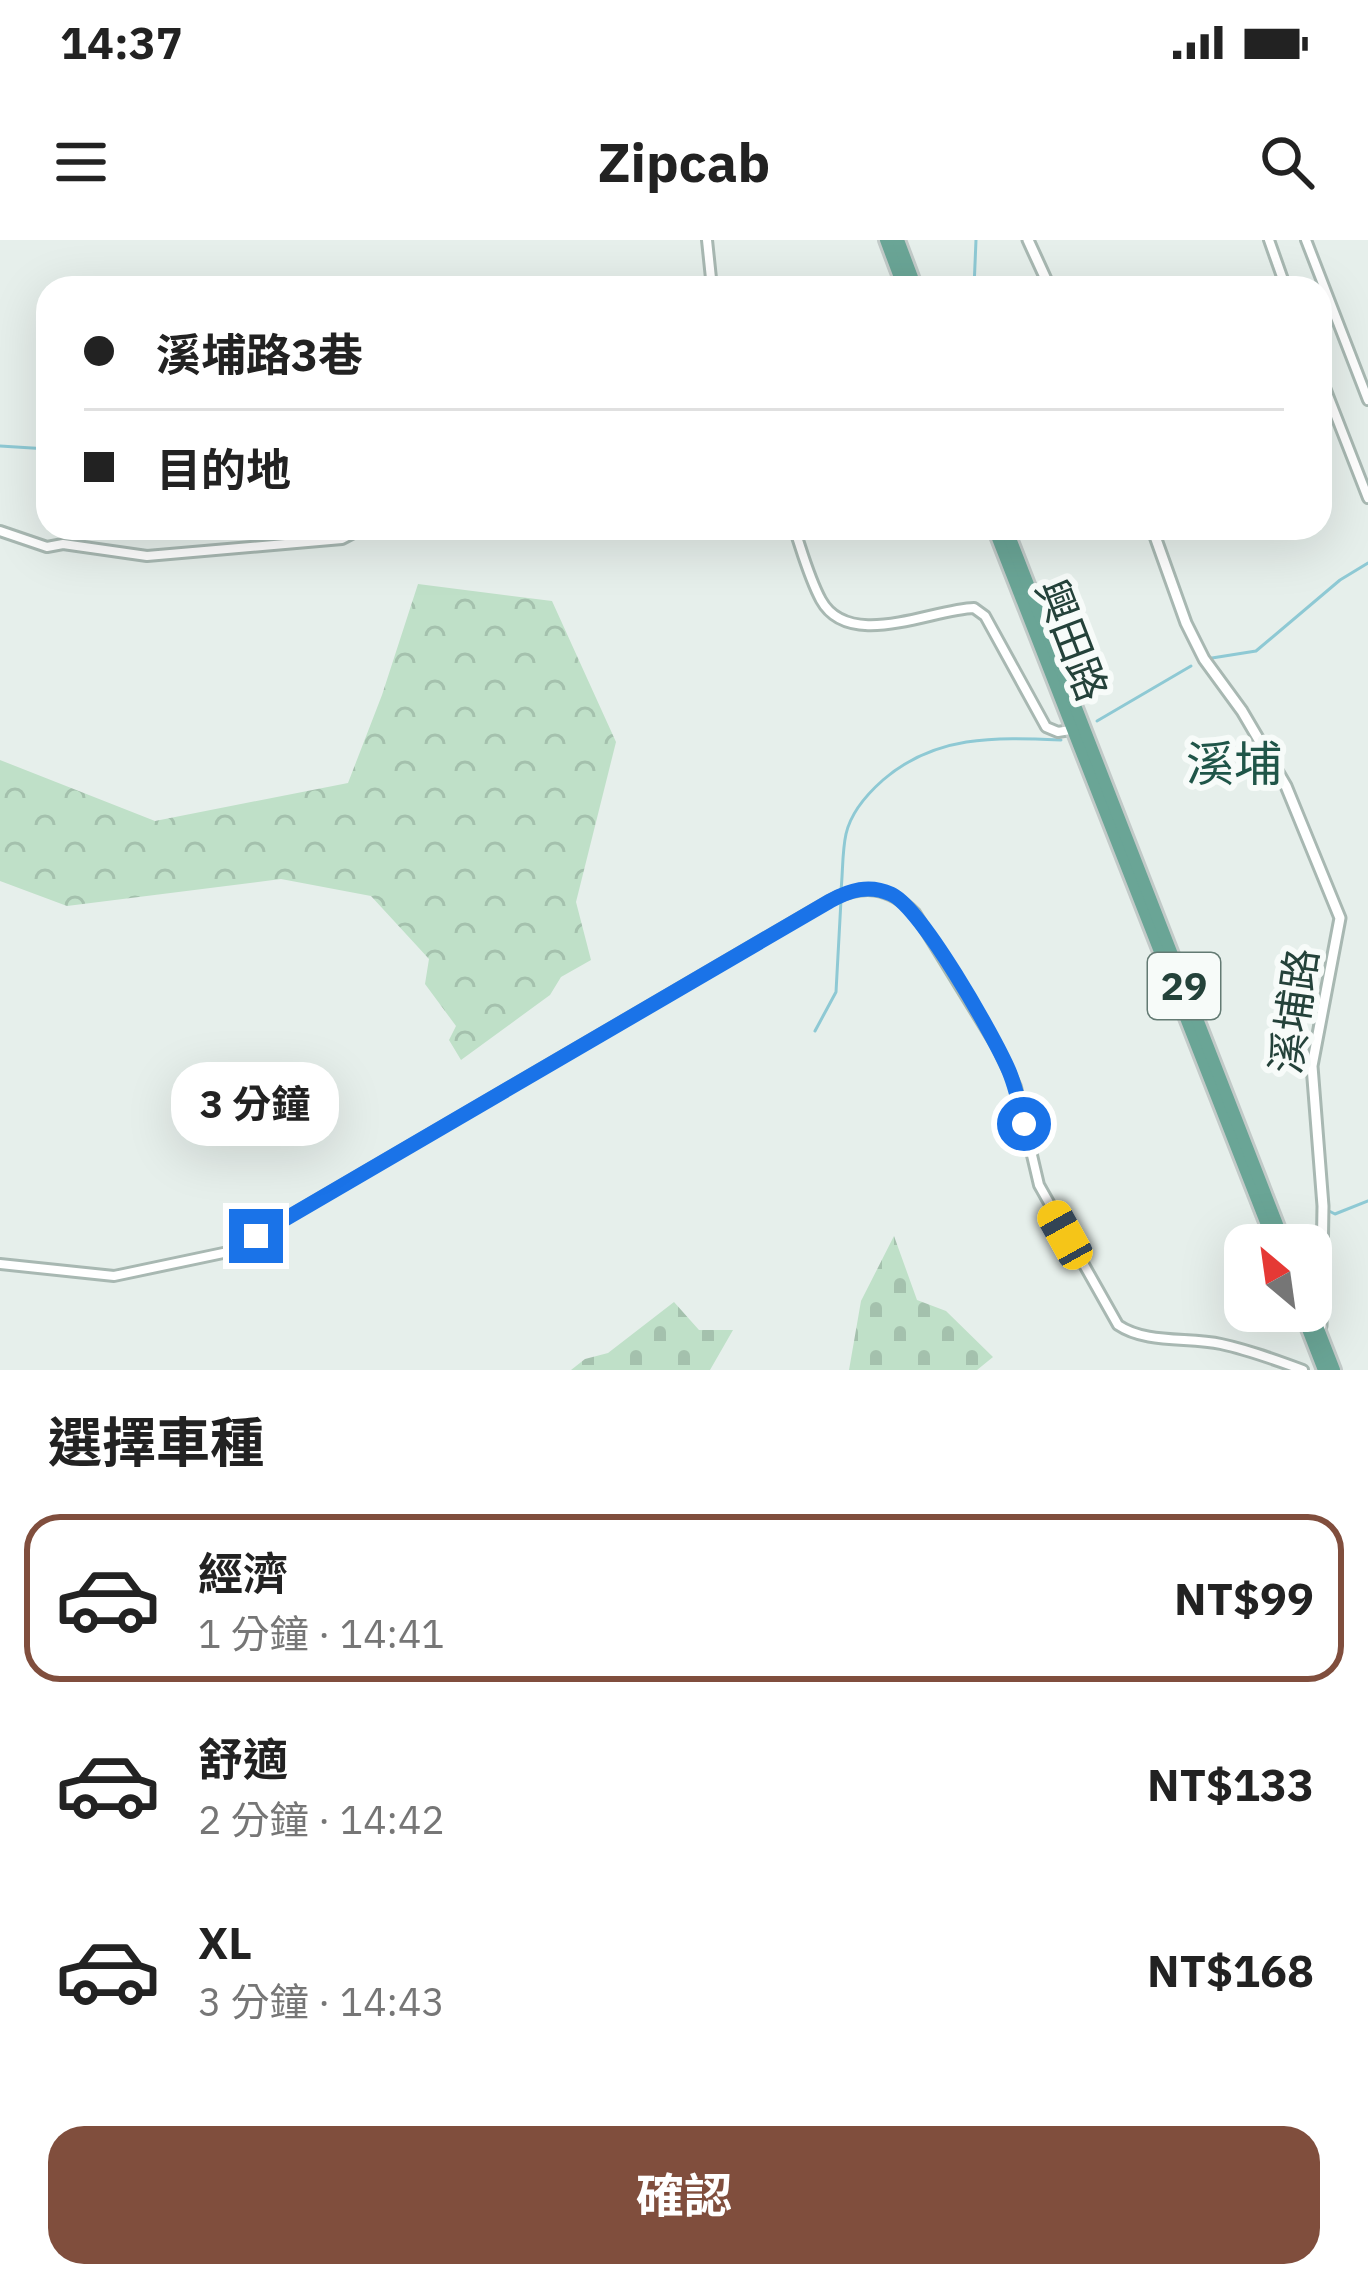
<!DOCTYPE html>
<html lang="zh-TW">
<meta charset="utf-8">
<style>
:root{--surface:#fff;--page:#f6f6f6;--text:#222;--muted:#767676;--line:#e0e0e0;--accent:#804e3d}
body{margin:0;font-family:"IBM Plex Sans","Noto Sans TC",sans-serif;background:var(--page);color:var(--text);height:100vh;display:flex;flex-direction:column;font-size:45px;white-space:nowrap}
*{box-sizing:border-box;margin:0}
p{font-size:39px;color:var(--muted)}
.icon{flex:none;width:66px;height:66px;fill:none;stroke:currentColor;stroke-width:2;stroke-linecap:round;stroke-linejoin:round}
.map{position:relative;height:1130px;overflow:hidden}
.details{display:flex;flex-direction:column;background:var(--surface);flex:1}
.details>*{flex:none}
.top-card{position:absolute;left:36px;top:36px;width:1296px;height:264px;border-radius:36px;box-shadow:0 12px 48px #0002;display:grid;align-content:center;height:264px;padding:0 48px;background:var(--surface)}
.needle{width:78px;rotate:331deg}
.buttons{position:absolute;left:1224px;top:984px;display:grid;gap:24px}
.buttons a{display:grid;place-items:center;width:108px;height:108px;border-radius:24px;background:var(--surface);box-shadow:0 12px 48px #0002;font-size:60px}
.end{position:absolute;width:54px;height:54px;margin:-27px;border:15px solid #1a73e8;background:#fff;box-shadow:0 0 0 6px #fff}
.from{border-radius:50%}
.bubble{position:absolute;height:84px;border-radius:36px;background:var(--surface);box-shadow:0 12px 48px #0002;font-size:39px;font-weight:700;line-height:84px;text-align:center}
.car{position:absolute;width:36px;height:72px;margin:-36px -18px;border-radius:15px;box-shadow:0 0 9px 3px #0007;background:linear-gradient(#f5c518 24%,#345 0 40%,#f5c518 0 76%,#345 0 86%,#f5c518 0)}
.top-card b{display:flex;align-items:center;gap:42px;height:114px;font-size:45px}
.top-card b+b{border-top:3px solid var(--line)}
.top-card i{width:30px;height:30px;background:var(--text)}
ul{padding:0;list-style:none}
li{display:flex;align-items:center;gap:36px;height:168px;margin:0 24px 18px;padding:0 24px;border:6px solid transparent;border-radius:36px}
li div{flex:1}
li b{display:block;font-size:45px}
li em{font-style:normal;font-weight:700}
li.selected{border-color:var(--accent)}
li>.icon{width:108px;height:108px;stroke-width:1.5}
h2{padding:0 48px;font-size:54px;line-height:144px}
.cta{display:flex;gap:24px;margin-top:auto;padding:24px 48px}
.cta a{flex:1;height:138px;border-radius:36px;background:var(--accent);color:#fff;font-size:48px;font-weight:700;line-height:138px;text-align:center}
.status{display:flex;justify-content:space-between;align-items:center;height:84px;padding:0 60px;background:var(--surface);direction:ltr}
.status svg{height:33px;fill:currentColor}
header{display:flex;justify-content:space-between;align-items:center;height:156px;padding:0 48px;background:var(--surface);font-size:54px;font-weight:700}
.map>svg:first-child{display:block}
.forest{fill:url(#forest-crowns)}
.cemetery{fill:url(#cemetery-stones)}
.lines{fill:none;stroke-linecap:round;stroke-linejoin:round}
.stream{stroke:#8ec9d4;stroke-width:3}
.minor-casing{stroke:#a8b8b2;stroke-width:14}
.tertiary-casing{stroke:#a8b8b2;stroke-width:15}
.primary-casing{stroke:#c2cac8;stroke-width:18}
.minor{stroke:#fff;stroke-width:8}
.tertiary{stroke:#fff;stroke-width:9}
.primary{stroke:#6aa596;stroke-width:12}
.route{stroke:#1a73e8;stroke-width:15}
.labels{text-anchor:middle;stroke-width:12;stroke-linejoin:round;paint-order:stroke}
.shield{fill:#f7fbf9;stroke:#637a73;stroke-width:3}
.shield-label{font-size:39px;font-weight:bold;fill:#24423a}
.street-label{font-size:42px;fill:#24423a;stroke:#f7fbf9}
.quarter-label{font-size:48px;fill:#1f5548;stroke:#f7fbf9}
</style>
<div class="status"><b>14:37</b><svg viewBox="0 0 49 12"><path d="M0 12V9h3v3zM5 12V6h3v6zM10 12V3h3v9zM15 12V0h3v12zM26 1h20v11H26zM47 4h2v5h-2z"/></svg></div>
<header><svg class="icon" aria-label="menu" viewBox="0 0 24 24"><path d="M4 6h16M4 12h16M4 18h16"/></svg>Zipcab<svg class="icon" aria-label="search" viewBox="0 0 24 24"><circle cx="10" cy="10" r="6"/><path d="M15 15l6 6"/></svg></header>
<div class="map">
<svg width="1368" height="1130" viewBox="0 0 1368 1130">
<defs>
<pattern id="forest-crowns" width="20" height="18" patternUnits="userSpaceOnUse" patternTransform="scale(3)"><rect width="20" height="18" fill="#bfe0c8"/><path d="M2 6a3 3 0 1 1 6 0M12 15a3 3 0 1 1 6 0" fill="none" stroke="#a4c1ad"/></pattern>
<pattern id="cemetery-stones" width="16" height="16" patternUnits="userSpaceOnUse" patternTransform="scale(3)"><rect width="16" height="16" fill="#bfe0c8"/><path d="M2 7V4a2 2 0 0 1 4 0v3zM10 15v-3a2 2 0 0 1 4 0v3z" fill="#a4c1ad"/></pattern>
</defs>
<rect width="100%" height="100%" fill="#e6efeb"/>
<polygon class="forest" points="418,344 552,361 616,502 576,662 591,720 561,737 550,755 461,820 449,800 456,786 425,744 429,719 371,656 281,639 67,666 0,641 0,520 155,581 348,543 382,455"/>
<g class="cemetery">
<polygon points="894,996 917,1060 946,1071 993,1117 977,1130 849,1130 861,1061"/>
<polygon points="674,1062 699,1090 733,1090 710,1130 571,1130 585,1119 608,1113"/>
</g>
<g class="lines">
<g class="stream">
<polyline points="974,48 976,0"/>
<polyline points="0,206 48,209"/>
<polyline points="1212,418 1256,411 1340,340 1368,323"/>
<polyline points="1097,481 1191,426"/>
<path d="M841 650C843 632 842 612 846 594 851 572 866 555 883 540 935 495 994 497 1061 500"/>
<polyline points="815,791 836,752 841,660"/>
<polyline points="1329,971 1335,974 1368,961"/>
</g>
<defs>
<g id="minor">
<polyline points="707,0 712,48"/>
<polyline points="1269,0 1286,48"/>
<polyline points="1306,0 1368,160"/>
<polyline points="1320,135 1368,258"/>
<path d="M794 288C802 311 809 338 821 360 849 411 932 369 974 368L985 376 1046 487 1058 492 1076 489"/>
<polyline points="0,291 47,307 63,304 147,316 342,299 363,288"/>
<path d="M0 1024 114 1036 228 1012 829 661C862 644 888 646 915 673L998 808 1016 847 1039 945 1118 1085C1146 1104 1188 1097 1221 1104 1249 1110 1276 1120 1303 1130"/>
</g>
<g id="tertiary">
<polyline points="1028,0 1050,48"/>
<polyline points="1152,288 1186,383 1204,419 1242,471 1286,546 1340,678 1312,826 1323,966 1321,1086"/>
</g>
<g id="primary">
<polyline points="886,0 904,48"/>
<polyline points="898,0 916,48"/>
<polyline points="994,288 1275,1005"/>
<polyline points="1006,288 1285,1005"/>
<polyline points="1301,1071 1324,1130"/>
<polyline points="1311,1071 1334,1130"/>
</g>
</defs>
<use href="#minor" class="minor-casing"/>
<use href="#tertiary" class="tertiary-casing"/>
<use href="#primary" class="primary-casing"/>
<use href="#minor" class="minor"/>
<use href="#tertiary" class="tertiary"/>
<use href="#primary" class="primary"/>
</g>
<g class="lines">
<path class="route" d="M256 996 830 661C850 650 869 644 891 654 921 667 994 796 1009 831 1016 848 1020 866 1024 884"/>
</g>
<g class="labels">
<rect class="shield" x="1148" y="713" width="72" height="66" rx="9"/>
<g class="shield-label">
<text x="1184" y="760">29</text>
</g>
<g class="street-label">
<text transform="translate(1072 400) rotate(69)" y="15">興田路</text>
<text transform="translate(1294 771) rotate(-82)" y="15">溪埔路</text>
</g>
<g class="quarter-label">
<text x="1234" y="541">溪埔</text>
</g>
</g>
</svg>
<div class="buttons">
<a><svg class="needle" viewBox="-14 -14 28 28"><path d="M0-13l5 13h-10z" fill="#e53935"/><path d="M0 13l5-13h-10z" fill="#767676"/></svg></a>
</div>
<i class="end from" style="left:1024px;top:884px"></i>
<i class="end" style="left:256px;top:996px"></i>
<div class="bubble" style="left:171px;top:822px;width:168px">3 分鐘</div>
<i class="car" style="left:1065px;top:995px;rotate:331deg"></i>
<div class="top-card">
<b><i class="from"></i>溪埔路3巷</b>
<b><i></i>目的地</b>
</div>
</div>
<section class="details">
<h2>選擇車種</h2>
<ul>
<li class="selected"><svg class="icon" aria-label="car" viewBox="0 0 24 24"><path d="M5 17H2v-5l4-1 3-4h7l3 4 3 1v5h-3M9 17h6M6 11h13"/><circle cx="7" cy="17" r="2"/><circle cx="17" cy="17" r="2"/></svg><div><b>經濟</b><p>1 分鐘 · 14:41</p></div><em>NT$99</em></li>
<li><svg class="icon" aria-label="car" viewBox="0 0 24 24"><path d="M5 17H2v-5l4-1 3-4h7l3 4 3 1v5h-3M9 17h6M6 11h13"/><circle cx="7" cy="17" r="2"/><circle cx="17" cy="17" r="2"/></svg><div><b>舒適</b><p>2 分鐘 · 14:42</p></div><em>NT$133</em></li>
<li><svg class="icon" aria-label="car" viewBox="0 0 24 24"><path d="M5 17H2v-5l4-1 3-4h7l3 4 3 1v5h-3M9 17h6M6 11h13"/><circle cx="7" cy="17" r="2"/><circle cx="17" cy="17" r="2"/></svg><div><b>XL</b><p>3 分鐘 · 14:43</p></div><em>NT$168</em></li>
</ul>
<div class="cta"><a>確認</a></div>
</section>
